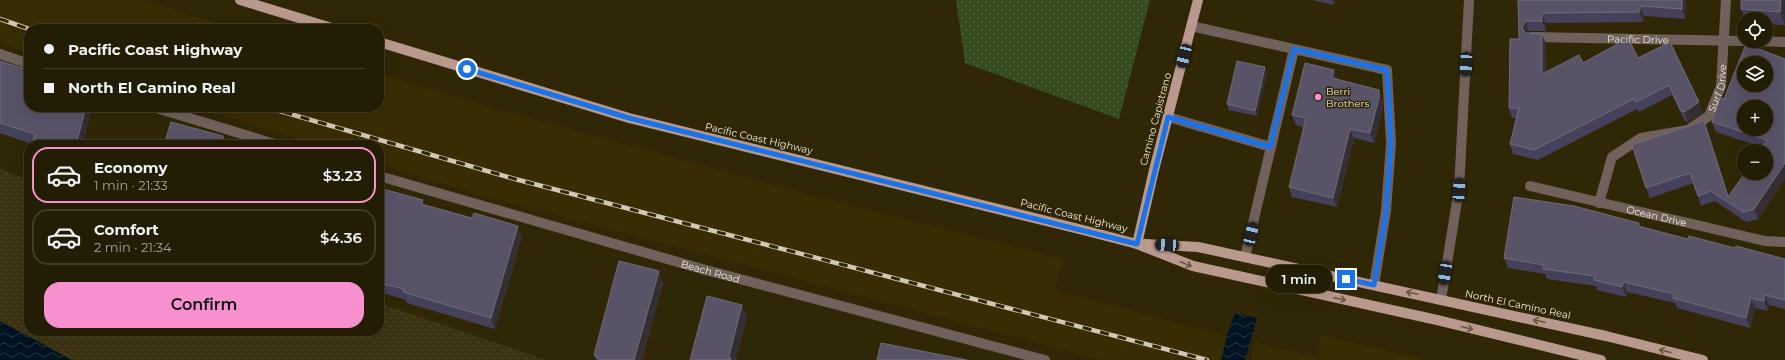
<!DOCTYPE html>
<meta charset="utf-8">
<style>
:root{--surface:#241d05;--page:#2c260f;--text:#f1f3f6;--muted:#a3a29a;--line:#413b27;--accent:#f790ce}
body{margin:0;font-family:Montserrat,sans-serif;background:var(--page);color:var(--text);height:100vh;display:flex;flex-direction:column;font-size:15px;white-space:nowrap}
*{box-sizing:border-box;margin:0}
p{font-size:13px;color:var(--muted)}
.icon{flex:none;width:22px;height:22px;fill:none;stroke:currentColor;stroke-width:2;stroke-linecap:round;stroke-linejoin:round}
.map{position:relative;flex:1;overflow:hidden}
.panel{position:absolute;left:24px;top:140px;width:360px;height:196px;display:flex;flex-direction:column;background:var(--surface);border-radius:16px;box-shadow:0 4px 16px #0002,0 0 0 1px var(--line)}
.panel>*{flex:none}
.hud{position:absolute;left:24px;top:24px;width:360px;height:88px;border-radius:16px;box-shadow:0 4px 16px #0002,0 0 0 1px var(--line);display:grid;align-content:center;height:88px;padding:0 20px;background:var(--surface)}
.fabs{position:absolute;left:1737px;top:12px;display:grid;gap:8px}
.fabs a{display:grid;place-items:center;width:36px;height:36px;border-radius:50%;background:var(--surface);box-shadow:0 4px 16px #0002,0 0 0 1px var(--line);font-size:20px}
.end{position:absolute;width:18px;height:18px;margin:-9px;border:5px solid #1a73e8;background:#fff;box-shadow:0 0 0 2px #fff}
.from{border-radius:50%}
.bubble{position:absolute;height:28px;border-radius:14px;background:var(--surface);box-shadow:0 4px 16px #0002,0 0 0 1px var(--line);font-size:13px;font-weight:600;line-height:28px;text-align:center}
.car{position:absolute;width:12px;height:24px;margin:-12px -6px;border-radius:5px;box-shadow:0 0 3px 1px #0007;background:linear-gradient(#222 24%,#8ab4d8 0 40%,#222 0 76%,#8ab4d8 0 86%,#222 0)}
.hud b{display:flex;align-items:center;gap:14px;height:38px;font-size:15px}
.hud b+b{border-top:1px solid var(--line)}
.hud i{width:10px;height:10px;background:var(--text)}
ul{padding:7px 0 0;list-style:none}
li{display:flex;align-items:center;gap:12px;height:56px;margin:0 8px 6px;padding:0 12px;border:2px solid var(--line);border-radius:16px}
li div{flex:1}
li b{display:block;font-size:15px}
li em{font-style:normal;font-weight:600}
li.on{border-color:var(--accent)}
li>.icon{width:36px;height:36px;stroke-width:1.5}
.cta{display:flex;gap:8px;margin-top:auto;padding:8px 20px}
.cta a{flex:1;height:46px;border-radius:16px;background:var(--accent);color:#111;font-size:16px;font-weight:600;line-height:46px;text-align:center}
.map>svg:first-child{display:block}
.built{fill:#382d02}
.grass{fill:url(#grass-dots)}
.sand{fill:url(#sand-dots)}
.water{fill:url(#water-waves)}
.lines{fill:none;stroke-linecap:round;stroke-linejoin:round}
.minor{stroke:#71615c;stroke-width:10}
.major{stroke:#b9998e;stroke-width:10}
.rail-casing{stroke:#cfc8b4;stroke-width:4.5}
.rail{stroke:#302707;stroke-width:3;stroke-dasharray:9;stroke-linecap:butt}
.wall{fill:#46415a}
.shaded-wall{fill:#352f33}
.building{fill:#585367;stroke:#706b79;fill-rule:evenodd}
.oneway{stroke:#67553d}
.route{stroke:#1a73e8;stroke-width:5}
.poi-dot{fill:#f790ce;stroke:#302707;stroke-width:1.5}
.labels{text-anchor:middle;stroke-width:3;stroke-linejoin:round;paint-order:stroke}
.street-label{font-size:10px;fill:#f0ead8;stroke:#302707}
.poi-label{font-size:10px;fill:#f0ead8;stroke:#302707;text-anchor:start}
</style>
<div class="map">
<svg width="1785" height="360" viewBox="0 0 1785 360">
<defs>
<pattern id="grass-dots" width="8" height="8" patternUnits="userSpaceOnUse"><rect width="8" height="8" fill="#354b1e"/><path d="M2 2h.1M6 6h.1" fill="none" stroke="#53653e" stroke-width="1.8" stroke-linecap="round"/></pattern>
<pattern id="sand-dots" width="8" height="8" patternUnits="userSpaceOnUse"><rect width="8" height="8" fill="#3b3312"/><path d="M2 2h.1M6 6h.1" fill="none" stroke="#4e4728" stroke-width="1.8" stroke-linecap="round"/></pattern>
<pattern id="water-waves" width="16" height="10" patternUnits="userSpaceOnUse"><rect width="16" height="10" fill="#001322"/><path d="M0 5q4-4 8 0t8 0" fill="none" stroke="#263641"/></pattern>
</defs>
<rect width="100%" height="100%" fill="#302707"/>
<g class="built">
<polygon points="0,0 142,0 235,29 29,29 29,53 0,43"/>
<polygon points="379,73 472,102 810,195 1063,259 1055,290 1227,336 1222,357 1231,360 1101,360 485,196 379,164 379,145 318,145 194,107 379,107"/>
<polygon points="1321,335 1427,360 1251,360 1255,342 1318,358"/>
</g>
<polygon class="grass" points="956,0 1150,0 1119,119 965,63"/>
<polygon class="sand" points="0,169 29,180 29,331 379,331 379,303 546,360 72,360 0,321"/>
<g class="water">
<polygon points="1235,313 1257,318 1245,360 1221,360 1227,336"/>
<polygon points="0,321 72,360 0,360"/>
</g>
<g class="lines">
<g class="minor">
<polyline points="1191,26 1387,70 1391,143 1386,211 1374,285"/>
<path id="s1" d="M1532 37 1744 41"/>
<polyline points="1748,41 1785,42"/>
<polyline points="0,54 29,64"/>
<polyline points="153,107 278,145"/>
<polyline points="1168,117 1271,147 1245,257"/>
<polyline points="1271,147 1294,49"/>
<path id="s2" d="M379 176 702 269 1045 360"/>
<path id="s3" d="M1530 186 1765 241 1785 242"/>
<path id="s4" d="M1599 203 1612 157 1641 138 1688 130 1709 116 1721 86 1726 0"/>
<polyline points="1441,300 1459,189 1469,0"/>
</g>
<g class="major">
<polyline points="240,0 335,29"/>
<polyline points="379,42 629,118 1087,231 1137,244 1193,266 1437,320 1601,360"/>
<polyline points="1137,244 1154,170 1198,0"/>
<polyline points="1145,244 1198,247 1606,336 1703,360"/>
</g>
<defs>
<g id="rail">
<polyline points="0,19 29,29"/>
<polyline points="266,107 515,179 1207,360"/>
</g>
</defs>
<use href="#rail" class="rail-casing"/>
<use href="#rail" class="rail"/>
</g>
<g class="wall">
<polygon points="1313,0 1335,0 1334,5"/>
<polygon points="1518,0 1686,0 1685,19 1644,16 1643,22 1546,23 1546,31 1529,31 1528,33 1546,44 1546,72 1583,63 1638,58 1703,112 1688,122 1685,121 1672,95 1639,112 1637,109 1538,160 1513,154 1510,144 1516,118 1512,118 1509,108 1519,39"/>
<polygon points="1785,0 1785,25 1766,24 1766,19 1745,19 1741,9"/>
<polygon points="1785,59 1785,178 1758,219 1746,222 1715,201 1701,206 1694,183 1650,198 1646,188 1704,121 1729,197 1762,147 1716,132 1712,122 1724,99"/>
<polygon points="0,61 25,69 28,75 29,107 92,107 92,109 32,144 0,133"/>
<polygon points="1267,73 1257,116 1229,110 1227,104"/>
<polygon points="1338,80 1382,99 1383,108 1374,143 1354,138 1337,207 1292,197 1289,187 1304,127 1296,125 1292,115"/>
<polygon points="379,188 424,205 522,237 495,329 407,303 406,300 379,292"/>
<polygon points="1639,223 1640,227 1688,239 1735,248 1785,259 1785,309 1769,305 1768,311 1755,308 1750,328 1677,308 1675,303 1627,292 1626,297 1597,290 1596,286 1547,279 1545,274 1508,268 1504,258"/>
<polygon points="663,284 642,360 596,360 594,355"/>
</g>
<g class="shaded-wall">
<polygon points="1332,0 1335,0 1334,5"/>
<polygon points="1682,0 1686,0 1685,19 1682,9"/>
<polygon points="1781,0 1785,0 1785,25 1780,12"/>
<polygon points="1641,6 1644,16 1643,22 1639,12"/>
<polygon points="1542,13 1546,23 1546,31 1542,21"/>
<polygon points="1526,21 1529,31 1526,37 1522,27"/>
<polygon points="1542,34 1546,44 1545,84 1542,74"/>
<polygon points="1265,67 1267,73 1257,116 1255,111"/>
<polygon points="25,69 29,79 24,74"/>
<polygon points="1334,70 1338,80 1332,78"/>
<polygon points="1379,90 1382,99 1383,108 1374,143 1370,133"/>
<polygon points="1699,102 1703,112 1688,122 1684,112"/>
<polygon points="86,107 92,107 92,109 83,145 76,145"/>
<polygon points="1704,121 1708,131 1732,207 1728,197"/>
<polygon points="1350,129 1354,138 1337,207 1333,198"/>
<polygon points="1785,163 1785,178 1758,219 1754,209"/>
<polygon points="423,200 427,211 421,204"/>
<polygon points="518,226 522,237 495,329 491,318"/>
<polygon points="659,271 663,284 642,360 634,360"/>
<polygon points="1624,282 1627,292 1626,297 1622,287"/>
<polygon points="1765,295 1769,305 1768,311 1764,301"/>
<polygon points="1751,298 1755,308 1750,328 1746,318"/>
<polygon points="742,305 747,318 736,360 730,360 729,356"/>
</g>
<g class="building">
<polygon points="1518,0 1682,0 1682,9 1641,6 1639,12 1542,13 1542,21 1526,21 1522,27 1525,33 1542,34 1542,74 1579,55 1583,63 1628,38 1638,58 1670,42 1699,102 1684,112 1681,111 1669,85 1636,102 1634,99 1534,150 1510,144 1519,108 1509,108 1510,39 1519,39"/>
<polygon points="1741,0 1781,0 1780,12 1741,9"/>
<path d="M1746 44 1785 59V163L1754 209 1743 212 1711 191 1698 196 1690 173 1646 188 1632 145 1704 121 1728 197 1745 173H1766V151H1759L1767 140 1712 122 1720 98 1724 99ZM1744 63H1766V85H1744ZM1744 107H1766V129H1744Z"/>
<polygon points="0,61 25,69 24,74 29,76 29,107 86,107 76,145 32,145 35,134 0,123"/>
<polygon points="1237,61 1265,67 1255,111 1227,104"/>
<polygon points="1305,63 1334,70 1332,78 1379,90 1379,98 1370,133 1350,129 1333,198 1289,187 1306,118 1292,115"/>
<polygon points="171,122 223,136 225,145 164,145"/>
<polygon points="147,141 161,145 145,145"/>
<polygon points="379,188 423,200 421,204 472,218 474,213 518,226 491,318 403,292 404,289 379,283"/>
<polygon points="1514,197 1574,206 1639,223 1638,226 1688,239 1689,236 1735,248 1736,246 1785,259 1785,300 1765,295 1764,301 1751,298 1746,318 1673,298 1674,294 1624,282 1622,287 1594,280 1595,276 1543,269 1544,265 1504,258"/>
<polygon points="619,261 659,271 634,360 600,360 594,355"/>
<polygon points="707,296 742,305 729,356 731,360 690,360"/>
<polygon points="881,343 967,360 877,360"/>
</g>
<defs><path id="oneway-shaft" d="M-6 0H5M1.5-3L5.5 0L1.5 3" fill="none" stroke-width="1.6" stroke-linecap="round" stroke-linejoin="round"/></defs>
<g class="oneway">
<use href="#oneway-shaft" transform="translate(1186 264) rotate(22)"/>
<use href="#oneway-shaft" transform="translate(1412 293) rotate(-168)"/>
<use href="#oneway-shaft" transform="translate(1340 299) rotate(12)"/>
<use href="#oneway-shaft" transform="translate(1539 321) rotate(-168)"/>
<use href="#oneway-shaft" transform="translate(1467 328) rotate(14)"/>
<use href="#oneway-shaft" transform="translate(1665 351) rotate(-166)"/>
</g>
<g class="lines">
<polyline class="route" points="467,69 629,118 1137,244 1168,117 1270,147 1294,49 1387,70 1391,143 1386,212 1374,285 1346,279"/>
</g>
<circle class="poi-dot" cx="1318" cy="97" r="4"/>
<g class="labels">
<g class="street-label">
<text dy="4" stroke="none"><textPath href="#s1" startOffset="106">Pacific Drive</textPath></text>
<text dy="4" stroke="none"><textPath href="#s4" startOffset="185">Surf Drive</textPath></text>
<text transform="translate(1155 119) rotate(-75)" y="4">Camino Capistrano</text>
<text transform="translate(759 138) rotate(13)" y="4">Pacific Coast Highway</text>
<text transform="translate(1074 215) rotate(14)" y="4">Pacific Coast Highway</text>
<text dy="4" stroke="none"><textPath href="#s3" startOffset="130">Ocean Drive</textPath></text>
<text dy="4" stroke="none"><textPath href="#s2" startOffset="345">Beach Road</textPath></text>
<text transform="translate(1518 304) rotate(12)" y="4">North El Camino Real</text>
</g>
<g class="poi-label">
<text x="1326" y="95">Berri<tspan x="1326" dy="12">Brothers</tspan></text>
</g>
</g>
</svg>
<div class="fabs">
<a><svg class="icon" aria-label="locate" viewBox="0 0 24 24"><circle cx="12" cy="12" r="6"/><path d="M12 2v4M12 18v4M2 12h4M18 12h4"/></svg></a>
<a><svg class="icon" aria-label="layers" viewBox="0 0 24 24"><path d="M12 4l9 5-9 5-9-5zM3 14l9 5 9-5"/></svg></a>
<a>+</a>
<a>−</a>
</div>
<i class="end from" style="left:467px;top:69px"></i>
<i class="end" style="left:1346px;top:279px"></i>
<div class="bubble" style="left:1266px;top:265px;width:66px">1 min</div>
<i class="car" style="left:1184px;top:56px;rotate:194deg"></i>
<i class="car" style="left:1466px;top:64px;rotate:183deg"></i>
<i class="car" style="left:1459px;top:190px;rotate:3deg"></i>
<i class="car" style="left:1251px;top:234px;rotate:13deg"></i>
<i class="car" style="left:1167px;top:245px;rotate:273deg"></i>
<i class="car" style="left:1445px;top:273px;rotate:189deg"></i>
<div class="hud">
<b><i class="from"></i>Pacific Coast Highway</b>
<b><i></i>North El Camino Real</b>
</div>
<section class="panel">
<ul>
<li class="on"><svg class="icon" aria-label="car" viewBox="0 0 24 24"><path d="M5 17H2v-5l4-1 3-4h7l3 4 3 1v5h-3M9 17h6M6 11h13"/><circle cx="7" cy="17" r="2"/><circle cx="17" cy="17" r="2"/></svg><div><b>Economy</b><p>1 min · 21:33</p></div><em>$3.23</em></li>
<li><svg class="icon" aria-label="car" viewBox="0 0 24 24"><path d="M5 17H2v-5l4-1 3-4h7l3 4 3 1v5h-3M9 17h6M6 11h13"/><circle cx="7" cy="17" r="2"/><circle cx="17" cy="17" r="2"/></svg><div><b>Comfort</b><p>2 min · 21:34</p></div><em>$4.36</em></li>
</ul>
<div class="cta"><a>Confirm</a></div>
</section>
</div>
